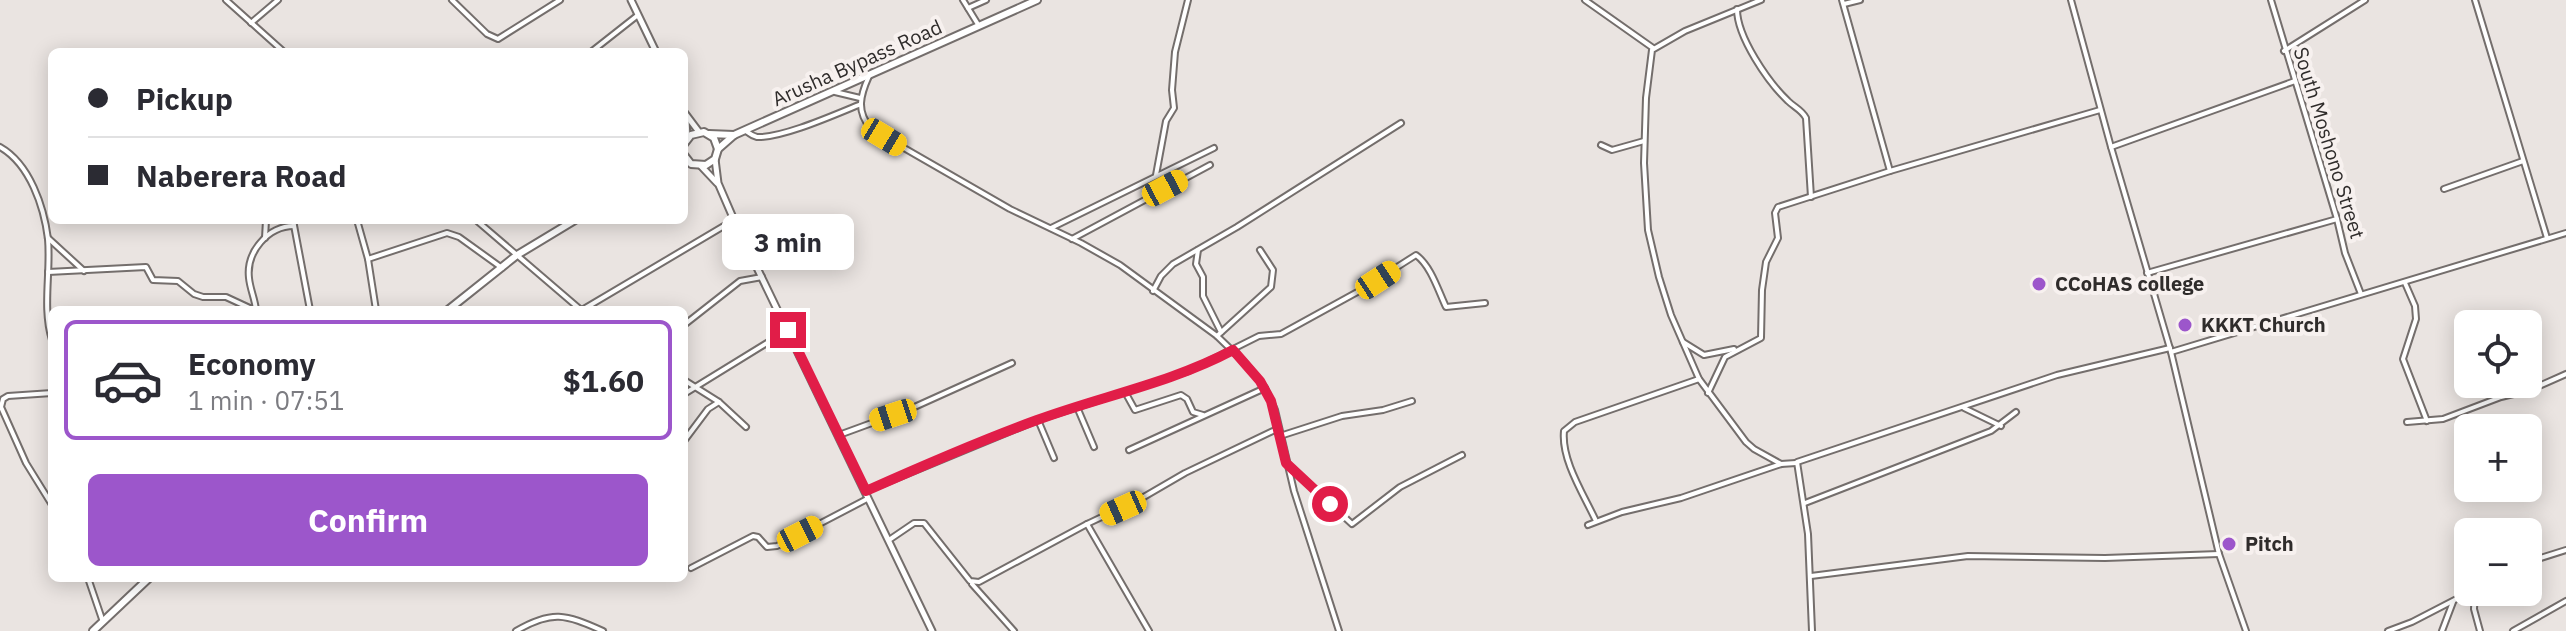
<!DOCTYPE html>
<meta charset="utf-8">
<style>
:root{--surface:#fff;--page:#f2f2f3;--text:#2b2b33;--muted:#7c7c81;--line:#e1e1e2;--accent:#9c56cb}
body{margin:0;font-family:"IBM Plex Sans",sans-serif;background:var(--page);color:var(--text);height:100vh;display:flex;flex-direction:column;font-size:30px;white-space:nowrap}
*{box-sizing:border-box;margin:0}
p{font-size:26px;color:var(--muted)}
.icon{flex:none;width:44px;height:44px;fill:none;stroke:currentColor;stroke-width:2;stroke-linecap:round;stroke-linejoin:round}
.map{position:relative;flex:1;overflow:hidden}
.sheet{position:absolute;left:48px;top:306px;width:640px;height:276px;display:flex;flex-direction:column;background:var(--surface);border-radius:12px;box-shadow:0 4px 20px #0003}
.sheet>*{flex:none}
.banner{position:absolute;left:48px;top:48px;width:640px;height:176px;border-radius:12px;box-shadow:0 4px 20px #0003;display:grid;align-content:center;height:176px;padding:0 40px;background:var(--surface)}
.buttons{position:absolute;left:2454px;top:310px;display:grid;gap:16px}
.buttons a{display:grid;place-items:center;width:88px;height:88px;border-radius:12px;background:var(--surface);box-shadow:0 4px 20px #0003;font-size:40px}
.end{position:absolute;width:36px;height:36px;margin:-18px;border:10px solid #e11d48;background:#fff;box-shadow:0 0 0 4px #fff}
.from{border-radius:50%}
.bubble{position:absolute;height:56px;border-radius:12px;background:var(--surface);box-shadow:0 4px 20px #0003;font-size:26px;font-weight:700;line-height:56px;text-align:center}
.car{position:absolute;width:24px;height:48px;margin:-24px -12px;border-radius:10px;box-shadow:0 0 6px 2px #0007;background:linear-gradient(#f5c518 24%,#345 0 40%,#f5c518 0 76%,#345 0 86%,#f5c518 0)}
.banner b{display:flex;align-items:center;gap:28px;height:76px;font-size:30px}
.banner b+b{border-top:2px solid var(--line)}
.banner i{width:20px;height:20px;background:var(--text)}
ul{padding:14px 0 0;list-style:none}
li{display:flex;align-items:center;gap:24px;height:120px;margin:0 16px 12px;padding:0 24px;border:4px solid transparent;border-radius:12px}
li div{flex:1}
li b{display:block;font-size:30px}
li em{font-style:normal;font-weight:700}
li.on{border-color:var(--accent)}
li>.icon{width:72px;height:72px;stroke-width:1.5}
.primary-button{display:flex;gap:16px;margin-top:auto;padding:16px 40px}
.primary-button a{flex:1;height:92px;border-radius:12px;background:var(--accent);color:#fff;font-size:32px;font-weight:700;line-height:92px;text-align:center}
.map>svg:first-child{display:block}
.lines{fill:none;stroke-linecap:round;stroke-linejoin:round}
.minor-casing{stroke:#746e6c;stroke-width:8}
.tertiary-casing{stroke:#746e6c;stroke-width:9}
.primary-casing{stroke:#746e6c;stroke-width:10}
.minor{stroke:#fff;stroke-width:4}
.tertiary{stroke:#fff;stroke-width:5}
.primary{stroke:#fff;stroke-width:6}
.route{stroke:#e11d48;stroke-width:10}
.poi-dot{fill:#9c56cb;stroke:#f7f1ef;stroke-width:3}
.labels{text-anchor:middle;stroke-width:8;stroke-linejoin:round;paint-order:stroke}
.street-label{font-size:20px;fill:#2f2c2b;stroke:#f7f1ef}
.poi-label{font-size:20px;font-weight:bold;fill:#2f2c2b;stroke:#f7f1ef;text-anchor:start}
</style>
<div class="map">
<svg width="2566" height="631" viewBox="0 0 2566 631">
<rect width="100%" height="100%" fill="#eae4e1"/>
<g class="lines">
<defs>
<g id="minor">
<polyline points="226,0 284,52"/>
<polyline points="452,0 487,34 498,39 560,0"/>
<polyline points="963,0 979,26"/>
<polyline points="1585,0 1653,48"/>
<polyline points="1761,0 1685,31 1652,50 1646,98 1644,163 1648,230 1659,277 1671,315 1699,379 1746,442 1754,449 1781,464"/>
<polyline points="1842,0 1890,171"/>
<polyline points="2071,0 2111,147 2171,352 2219,554 2246,631"/>
<polyline points="2271,0 2337,219 2345,253 2361,294"/>
<polyline points="2475,0 2547,238"/>
<polyline points="1844,4 1860,0"/>
<polyline points="968,8 986,0"/>
<path d="M1737 9C1737 37 1768 82 1788 101 1794 107 1802 110 1806 118L1811 197"/>
<polyline points="251,23 278,0"/>
<polyline points="2284,51 2365,0"/>
<polyline points="591,52 638,15"/>
<path d="M869 76C860 96 856 111 871 129L1010 209 1081 243 1120 265 1217 336 1246 364 1265 388 1275 410 1294 491 1339 631"/>
<polyline points="835,92 860,98"/>
<path d="M746 131C750 134 752 136 757 137 783 138 836 114 861 104"/>
<polyline points="1601,145 1612,150 1644,141"/>
<path d="M0 147C30 164 44 207 48 239 51 272 42 308 52 340"/>
<polyline points="2111,147 2295,81"/>
<polyline points="1156,175 1166,121 1174,108 1172,90 1175,52 1188,0"/>
<polyline points="2444,189 2523,161"/>
<polyline points="293,220 310,310"/>
<polyline points="357,220 368,259 376,310"/>
<polyline points="476,220 581,310"/>
<polyline points="1051,228 1214,148"/>
<polyline points="48,238 84,271"/>
<polyline points="265,238 266,220"/>
<polyline points="1072,239 1210,165"/>
<polyline points="1198,250 1196,264 1203,277 1203,296 1221,332"/>
<polyline points="368,259 447,233 459,237 502,268"/>
<polyline points="48,272 146,267 153,280 178,281 194,294 203,297 226,297 254,310"/>
<polyline points="2147,273 2337,219"/>
<polyline points="2405,283 2415,306 2416,319 2403,359 2427,421"/>
<polyline points="1153,291 1161,276 1173,264 1237,227 1401,123"/>
<path d="M256 310C255 299 250 289 249 278 246 252 268 226 294 226"/>
<polyline points="582,310 734,220"/>
<polyline points="684,325 740,281 762,277"/>
<polyline points="1217,336 1271,287 1273,270 1260,250"/>
<polyline points="1683,342 1704,355 1734,349"/>
<polyline points="2171,352 2566,233"/>
<polyline points="684,380 719,402 746,427"/>
<polyline points="1125,392 1135,410 1181,395 1187,399 1193,412 1203,415"/>
<polyline points="52,393 8,396 3,399 1,407 26,463 52,505"/>
<polyline points="1708,393 1725,357 1761,338 1762,290 1766,262 1778,238 1775,213 1778,207 1890,171 2100,110"/>
<polyline points="684,394 788,330"/>
<polyline points="1077,407 1094,447"/>
<polyline points="1964,408 2001,426"/>
<polyline points="1038,420 1054,458"/>
<polyline points="2407,422 2443,419 2501,397 2530,390 2566,374"/>
<polyline points="839,435 910,409 1012,363"/>
<polyline points="1280,436 1342,416 1383,410 1412,401"/>
<polyline points="684,441 708,409 719,402"/>
<polyline points="1129,450 1265,388"/>
<polyline points="1288,465 1352,524 1400,487 1462,455"/>
<path d="M866 491 1038 420 1189 371 1259 336 1281 334 1361 290 1416 255C1431 266 1438 290 1446 307L1485 303"/>
<polyline points="1805,503 1991,431 2016,412"/>
<path d="M1596 521C1584 495 1561 460 1564 431L1575 422 1699 379"/>
<polyline points="1087,524 1149,631"/>
<polyline points="1588,525 1622,512 1681,498 1781,464 1796,463"/>
<polyline points="889,540 914,523 924,523 970,581 979,582 1087,524 1142,498 1185,473 1277,429"/>
<polyline points="2528,562 2566,550"/>
<polyline points="691,568 753,536 758,537 767,547 777,546 867,499"/>
<polyline points="1811,576 1968,556 2105,558 2219,554"/>
<polyline points="88,578 103,622"/>
<polyline points="972,584 1014,631"/>
<polyline points="2475,592 2474,609 2480,631"/>
<path d="M516 631C552 610 565 614 603 631"/>
<polyline points="1812,631 1808,534 1797,462 2057,375 2170,348"/>
<polyline points="2388,631 2412,622 2470,592"/>
<polyline points="2442,631 2453,602"/>
<polyline points="2513,631 2566,601"/>
</g>
<g id="tertiary">
<polyline points="631,0 656,52"/>
<polyline points="684,112 699,132"/>
<polyline points="686,119 687,138"/>
<polyline points="715,159 718,183 734,220 932,631"/>
<polyline points="701,166 717,183"/>
</g>
<g id="primary">
<polyline points="709,134 734,135"/>
<polyline points="684,144 691,135 704,132 714,138 718,149"/>
<polyline points="684,155 691,164 706,165 715,159 718,149 734,135 1037,0"/>
<polyline points="448,310 517,255 575,220"/>
<polyline points="93,631 149,578"/>
</g>
</defs>
<use href="#minor" class="minor-casing"/>
<use href="#tertiary" class="tertiary-casing"/>
<use href="#primary" class="primary-casing"/>
<use href="#minor" class="minor"/>
<use href="#tertiary" class="tertiary"/>
<use href="#primary" class="primary"/>
</g>
<g class="lines">
<path class="route" d="M788 330 866 491C922 466 979 441 1037 420 1102 396 1171 383 1233 350L1260 381 1271 401 1286 463 1330 504"/>
</g>
<g class="poi-dot">
<circle cx="2039" cy="284" r="8"/>
<circle cx="2185" cy="325" r="8"/>
<circle cx="2229" cy="544" r="8"/>
</g>
<g class="labels">
<g class="street-label">
<text transform="translate(857 63) rotate(-24)" y="7">Arusha Bypass Road</text>
<text transform="translate(2329 143) rotate(73)" y="7">South Moshono Street</text>
</g>
<g class="poi-label">
<text x="2055" y="291">CCoHAS college</text>
<text x="2201" y="332">KKKT Church</text>
<text x="2245" y="551">Pitch</text>
</g>
</g>
</svg>
<div class="buttons">
<a><svg class="icon" aria-label="locate" viewBox="0 0 24 24"><circle cx="12" cy="12" r="6"/><path d="M12 2v4M12 18v4M2 12h4M18 12h4"/></svg></a>
<a>+</a>
<a>−</a>
</div>
<i class="end from" style="left:1330px;top:504px"></i>
<i class="end" style="left:788px;top:330px"></i>
<div class="bubble" style="left:722px;top:214px;width:132px">3 min</div>
<i class="car" style="left:884px;top:137px;rotate:121deg"></i>
<i class="car" style="left:1165px;top:188px;rotate:62deg"></i>
<i class="car" style="left:1378px;top:280px;rotate:57deg"></i>
<i class="car" style="left:893px;top:415px;rotate:252deg"></i>
<i class="car" style="left:1123px;top:508px;rotate:246deg"></i>
<i class="car" style="left:800px;top:534px;rotate:63deg"></i>
<div class="banner">
<b><i class="from"></i>Pickup</b>
<b><i></i>Naberera Road</b>
</div>
<section class="sheet">
<ul>
<li class="on"><svg class="icon" aria-label="car" viewBox="0 0 24 24"><path d="M5 17H2v-5l4-1 3-4h7l3 4 3 1v5h-3M9 17h6M6 11h13"/><circle cx="7" cy="17" r="2"/><circle cx="17" cy="17" r="2"/></svg><div><b>Economy</b><p>1 min · 07:51</p></div><em>$1.60</em></li>
</ul>
<div class="primary-button"><a>Confirm</a></div>
</section>
</div>
